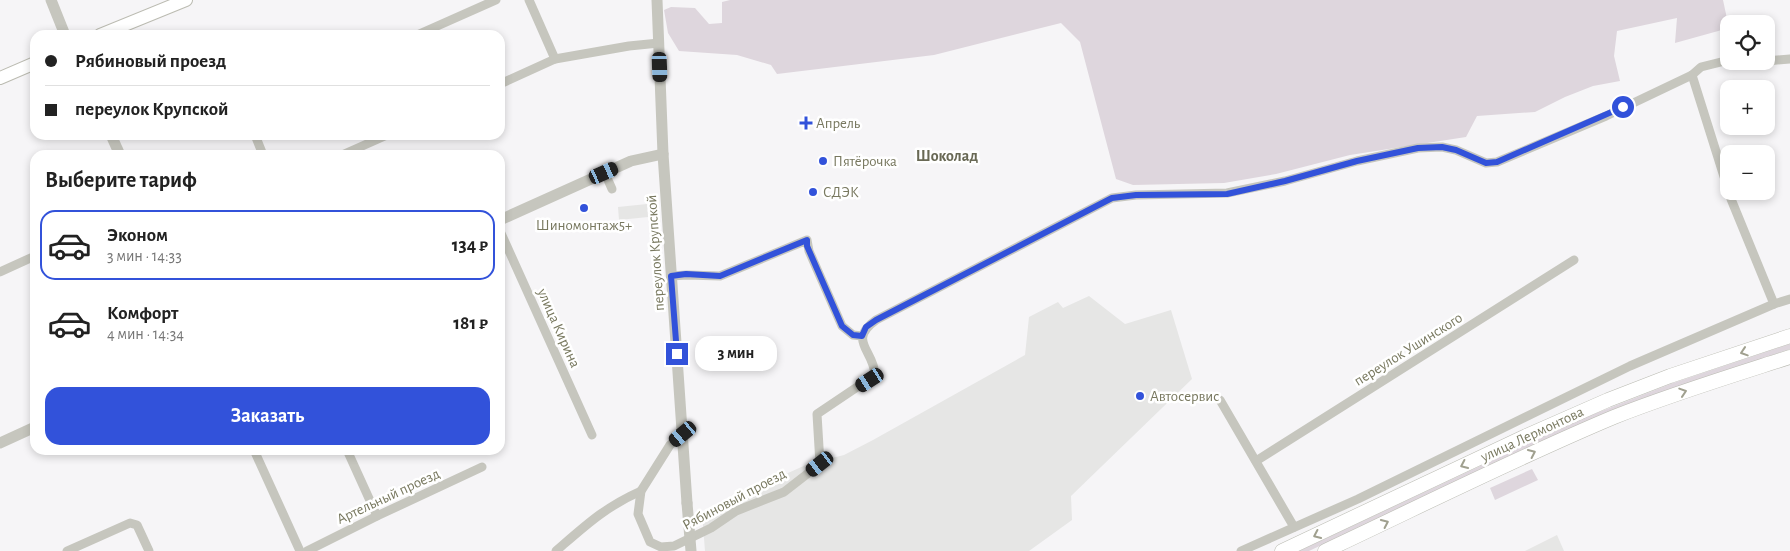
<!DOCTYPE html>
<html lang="ru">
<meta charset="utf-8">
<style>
:root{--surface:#fff;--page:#f6f6f6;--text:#222;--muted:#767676;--line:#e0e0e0;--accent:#3252da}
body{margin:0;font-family:"Alegreya Sans",sans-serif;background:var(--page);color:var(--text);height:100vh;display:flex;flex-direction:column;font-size:19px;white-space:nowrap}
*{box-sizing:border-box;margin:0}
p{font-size:16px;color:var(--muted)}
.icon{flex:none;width:28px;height:28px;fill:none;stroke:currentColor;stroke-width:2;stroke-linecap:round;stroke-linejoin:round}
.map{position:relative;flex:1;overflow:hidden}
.side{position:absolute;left:30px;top:150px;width:475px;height:305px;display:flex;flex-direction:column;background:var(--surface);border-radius:15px;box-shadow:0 2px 8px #0003}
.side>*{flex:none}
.guide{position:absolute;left:30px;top:30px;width:475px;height:110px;border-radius:15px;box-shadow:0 2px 8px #0003;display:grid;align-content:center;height:110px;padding:0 15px;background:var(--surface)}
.tools{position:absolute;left:1720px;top:15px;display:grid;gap:10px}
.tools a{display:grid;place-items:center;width:55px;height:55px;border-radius:10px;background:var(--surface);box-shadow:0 2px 8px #0003;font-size:25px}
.end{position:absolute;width:22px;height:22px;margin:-11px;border:6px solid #3252da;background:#fff;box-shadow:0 0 0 2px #fff}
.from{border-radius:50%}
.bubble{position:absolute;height:35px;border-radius:15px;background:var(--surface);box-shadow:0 2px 8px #0003;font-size:16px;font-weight:700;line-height:35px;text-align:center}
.car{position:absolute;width:15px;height:30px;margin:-15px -8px;border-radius:6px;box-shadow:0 0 4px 1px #0007;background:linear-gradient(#222 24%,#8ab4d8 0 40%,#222 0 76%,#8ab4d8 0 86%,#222 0)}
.guide b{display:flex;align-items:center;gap:18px;height:48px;font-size:19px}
.guide b+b{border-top:1px solid var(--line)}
.guide i{width:12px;height:12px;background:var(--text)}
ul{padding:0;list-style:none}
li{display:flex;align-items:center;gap:15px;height:70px;margin:0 10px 8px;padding:0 5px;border:2px solid transparent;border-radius:15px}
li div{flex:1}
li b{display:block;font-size:19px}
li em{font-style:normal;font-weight:700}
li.selected{border-color:var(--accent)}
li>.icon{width:45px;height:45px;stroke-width:1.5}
h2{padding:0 15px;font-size:22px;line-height:60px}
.primary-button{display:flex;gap:10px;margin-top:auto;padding:10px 15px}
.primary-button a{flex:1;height:58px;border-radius:15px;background:var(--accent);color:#fff;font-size:20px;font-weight:700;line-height:58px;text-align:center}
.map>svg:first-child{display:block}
.built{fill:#e6e6e5}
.green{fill:#ded6dd}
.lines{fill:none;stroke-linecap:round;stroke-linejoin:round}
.secondary-casing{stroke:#bbbbb1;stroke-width:14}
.primary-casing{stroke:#babbb2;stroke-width:15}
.minor{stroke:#c6c6be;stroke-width:9}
.tertiary{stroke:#c6c6be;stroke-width:11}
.secondary{stroke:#fff;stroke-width:12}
.primary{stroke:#fff;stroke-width:14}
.tertiary-bridge{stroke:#c6c6be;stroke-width:11}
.oneway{stroke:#a0a08f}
.route{stroke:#3252da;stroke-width:6}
.poi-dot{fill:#3252da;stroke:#fff;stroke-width:2}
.labels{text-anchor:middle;stroke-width:5;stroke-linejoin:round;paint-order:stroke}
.poi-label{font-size:15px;fill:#78785f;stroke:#fff;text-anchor:start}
.street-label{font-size:15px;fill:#78785f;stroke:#fff}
.neighbourhood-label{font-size:16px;font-weight:bold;fill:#696955;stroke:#fff}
</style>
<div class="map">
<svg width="1790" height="551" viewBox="0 0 1790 551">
<rect width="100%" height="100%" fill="#f6f5f7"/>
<g class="built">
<polygon points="647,204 648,217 619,220 618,207"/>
<polygon points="1089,296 1125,324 1171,310 1192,379 1071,496 1072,520 1029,551 705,551 702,512 808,464 844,455 873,440 1025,355 1029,317 1058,302 1063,308"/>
<polygon points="1557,535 1564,551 1525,551"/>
</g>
<g class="green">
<polygon points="730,0 1723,0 1729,28 1675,43 1677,18 1617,31 1614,56 1620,81 1593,86 1565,97 1535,112 1477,116 1466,137 1350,155 1276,174 1224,183 1133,185 1116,179 1080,42 1061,23 934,55 777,74 771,65 737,55 679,51 668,33 664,10 671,7 695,8 709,24 722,23 722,2"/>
<polygon points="1790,344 1790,349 1643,399 1531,446 1309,551 1299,551 1576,421 1673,383"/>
<polygon points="1532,469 1538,480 1495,500 1490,488"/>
</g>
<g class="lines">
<defs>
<g id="secondary">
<polyline points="100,35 186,0"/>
<polyline points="0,78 35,63"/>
</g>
<g id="primary">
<polyline points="1282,551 1526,436 1608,400 1670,376 1790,336"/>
<path d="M1325 551C1421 506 1516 458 1614 417 1672 394 1731 376 1790 357"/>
</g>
</defs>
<use href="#secondary" class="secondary-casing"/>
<use href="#primary" class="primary-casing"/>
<g class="minor">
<polyline points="529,0 555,59 629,46 659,43"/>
<polyline points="417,35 496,0"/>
<polyline points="1766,61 1790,59"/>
<polyline points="1692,75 1731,199 1774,304"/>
<polyline points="500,84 555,59"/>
<polyline points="255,135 263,155"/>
<polyline points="342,155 387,135"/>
<polyline points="605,173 612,189"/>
<polyline points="500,231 592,435"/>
<polyline points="0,272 35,256"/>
<polyline points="671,276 687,275 720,276 807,240 809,251 842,326 853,335 862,336"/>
<polyline points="1220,400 1294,527"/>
<path d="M683 434 670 445 641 491 638 514 650 542 661 547 674 546 711 528 736 511 784 492 820 464 817 414 875 375C874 350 847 341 876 320L1112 198 1136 195 1227 193 1285 181 1357 161 1418 148 1442 147 1456 150 1486 163 1497 162 1606 116 1692 75 1701 67 1729 60"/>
<polyline points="254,450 300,551"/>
<polyline points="347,450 377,516"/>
<polyline points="1256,461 1574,260"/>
<polyline points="67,551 130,523 137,525 149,551"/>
<polyline points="307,551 377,516 482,467"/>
<path d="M556 551C586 525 605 507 641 491"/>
<polyline points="1241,551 1358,499 1630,366 1774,304 1790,299"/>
</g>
<g class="tertiary">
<polyline points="51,0 65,35"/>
<polyline points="657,0 663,154 687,503"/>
<polyline points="111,135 120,155"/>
<polyline points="500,220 631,161 663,154"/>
<polyline points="0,443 35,427"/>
</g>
<use href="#secondary" class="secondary"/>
<use href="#primary" class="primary"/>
<polyline class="tertiary-bridge" points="687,503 691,551"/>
</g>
<defs><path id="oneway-chevron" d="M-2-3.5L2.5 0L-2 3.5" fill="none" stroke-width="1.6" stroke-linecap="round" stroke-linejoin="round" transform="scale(1.25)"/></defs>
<g class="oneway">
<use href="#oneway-chevron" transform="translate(1744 352) rotate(162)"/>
<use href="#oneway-chevron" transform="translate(1683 392) rotate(-18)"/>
<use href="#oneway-chevron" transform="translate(1532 453) rotate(-25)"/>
<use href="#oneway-chevron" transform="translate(1464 465) rotate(155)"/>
<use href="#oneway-chevron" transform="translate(1385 523) rotate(-25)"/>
<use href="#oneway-chevron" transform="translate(1317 535) rotate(155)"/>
</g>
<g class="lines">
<polyline class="route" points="677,354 671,276 686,274 720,276 807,240 807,246 842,326 853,335 862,336 866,327 876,320 1112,198 1136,195 1227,194 1285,181 1357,161 1418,148 1442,147 1456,150 1486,163 1497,162 1623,107"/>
</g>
<g class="poi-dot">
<path d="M803.5 115.5h5v5h5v5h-5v5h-5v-5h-5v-5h5z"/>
<circle cx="823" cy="161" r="5"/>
<circle cx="813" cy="192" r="5"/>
<circle cx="584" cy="208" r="5"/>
<circle cx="1140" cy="396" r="5"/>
</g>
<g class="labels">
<g class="poi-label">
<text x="816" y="128">Апрель</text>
<text x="833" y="166">Пятёрочка</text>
<text x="823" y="197">СДЭК</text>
<text x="584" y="230" text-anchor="middle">Шиномонтаж5+</text>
<text x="1150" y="401">Автосервис</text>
</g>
<g class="street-label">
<text transform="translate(655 253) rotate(-94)" y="5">переулок Крупской</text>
<text transform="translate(559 328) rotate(66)" y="5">улица Кирина</text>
<text transform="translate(1408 349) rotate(-32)" y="5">переулок Ушинского</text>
<text transform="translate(1532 434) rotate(-25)" y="5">улица Лермонтова</text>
<text transform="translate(388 496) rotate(-25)" y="5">Артельный проезд</text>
<text transform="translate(734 499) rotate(-28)" y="5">Рябиновый проезд</text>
</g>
<g class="neighbourhood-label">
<text x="947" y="161">Шоколад</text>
</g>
</g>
</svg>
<div class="tools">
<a><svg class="icon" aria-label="locate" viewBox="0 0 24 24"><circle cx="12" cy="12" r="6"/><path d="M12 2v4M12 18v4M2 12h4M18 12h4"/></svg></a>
<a>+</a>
<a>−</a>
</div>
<i class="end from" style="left:1623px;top:107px"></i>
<i class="end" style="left:677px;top:354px"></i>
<div class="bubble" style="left:695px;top:336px;width:82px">3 мин</div>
<i class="car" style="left:660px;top:67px;rotate:178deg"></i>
<i class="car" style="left:604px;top:173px;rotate:66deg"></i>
<i class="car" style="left:870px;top:380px;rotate:237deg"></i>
<i class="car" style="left:683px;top:434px;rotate:230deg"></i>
<i class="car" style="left:820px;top:464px;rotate:232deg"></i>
<div class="guide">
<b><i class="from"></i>Рябиновый проезд</b>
<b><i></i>переулок Крупской</b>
</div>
<section class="side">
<h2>Выберите тариф</h2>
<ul>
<li class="selected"><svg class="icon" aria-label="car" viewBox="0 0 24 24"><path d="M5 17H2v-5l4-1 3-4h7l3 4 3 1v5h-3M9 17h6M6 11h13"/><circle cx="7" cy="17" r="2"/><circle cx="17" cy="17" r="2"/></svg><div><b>Эконом</b><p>3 мин · 14:33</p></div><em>134 ₽</em></li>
<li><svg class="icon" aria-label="car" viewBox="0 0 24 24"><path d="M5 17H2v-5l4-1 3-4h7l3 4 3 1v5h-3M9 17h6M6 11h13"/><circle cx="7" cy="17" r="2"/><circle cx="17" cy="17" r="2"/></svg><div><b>Комфорт</b><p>4 мин · 14:34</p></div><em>181 ₽</em></li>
</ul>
<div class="primary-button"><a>Заказать</a></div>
</section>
</div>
